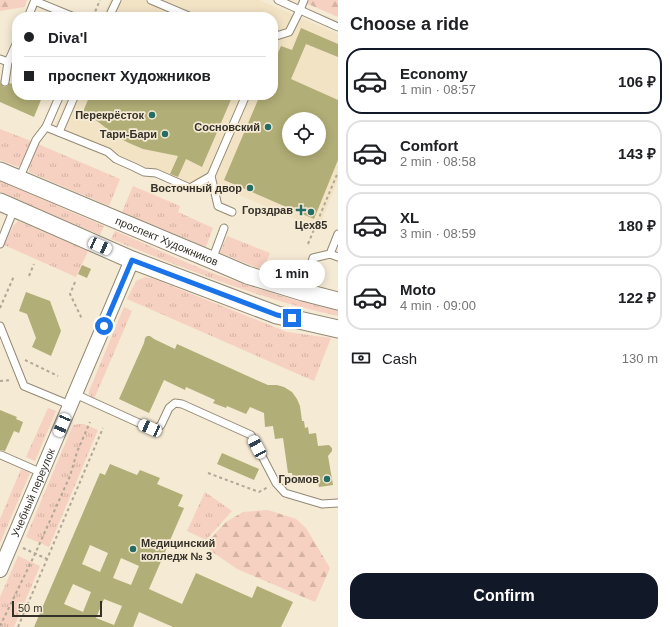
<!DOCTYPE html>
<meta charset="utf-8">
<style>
:root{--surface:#fff;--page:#f6f6f6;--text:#202124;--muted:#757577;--line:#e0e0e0;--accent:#111827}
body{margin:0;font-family:Arial,sans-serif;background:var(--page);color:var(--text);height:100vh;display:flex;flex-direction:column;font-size:15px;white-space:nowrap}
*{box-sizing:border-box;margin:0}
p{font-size:13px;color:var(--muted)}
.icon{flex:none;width:22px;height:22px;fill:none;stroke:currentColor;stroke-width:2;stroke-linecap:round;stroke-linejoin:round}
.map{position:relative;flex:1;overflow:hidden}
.side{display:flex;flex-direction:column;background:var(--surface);width:332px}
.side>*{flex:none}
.hud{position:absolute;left:12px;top:12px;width:266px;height:88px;border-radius:16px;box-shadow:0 2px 10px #0003;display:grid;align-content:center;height:88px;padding:0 12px;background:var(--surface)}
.tools{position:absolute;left:282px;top:112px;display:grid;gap:8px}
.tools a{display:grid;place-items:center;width:44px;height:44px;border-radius:50%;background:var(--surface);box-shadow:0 2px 10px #0003;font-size:20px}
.scale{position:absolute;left:12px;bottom:10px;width:90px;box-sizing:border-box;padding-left:4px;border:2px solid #353128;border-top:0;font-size:11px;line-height:14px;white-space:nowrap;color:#353128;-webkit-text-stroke:3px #f5ead4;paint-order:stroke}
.end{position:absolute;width:18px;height:18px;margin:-9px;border:5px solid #1a73e8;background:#fff;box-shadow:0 0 0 2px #fff}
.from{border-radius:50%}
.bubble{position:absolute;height:28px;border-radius:14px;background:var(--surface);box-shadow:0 2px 10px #0003;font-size:13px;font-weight:700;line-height:28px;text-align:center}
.car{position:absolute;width:12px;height:24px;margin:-12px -6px;border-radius:5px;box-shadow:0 0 3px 1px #0007;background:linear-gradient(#fff 24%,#345 0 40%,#fff 0 76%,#345 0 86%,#fff 0)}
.hud b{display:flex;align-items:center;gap:14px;height:38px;font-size:15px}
.hud b+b{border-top:1px solid var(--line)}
.hud i{width:10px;height:10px;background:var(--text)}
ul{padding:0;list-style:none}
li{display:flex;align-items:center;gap:12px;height:66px;margin:0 8px 6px;padding:0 4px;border:2px solid var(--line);border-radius:16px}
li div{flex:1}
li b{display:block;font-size:15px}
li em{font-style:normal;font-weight:700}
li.on{border-color:var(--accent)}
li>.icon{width:36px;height:36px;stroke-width:1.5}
h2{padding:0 12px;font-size:18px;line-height:48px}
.pay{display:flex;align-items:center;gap:10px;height:44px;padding:0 12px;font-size:15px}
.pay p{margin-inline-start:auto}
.cta{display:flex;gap:8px;margin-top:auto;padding:8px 12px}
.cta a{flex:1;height:46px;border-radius:16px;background:var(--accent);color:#fff;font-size:16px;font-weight:700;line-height:46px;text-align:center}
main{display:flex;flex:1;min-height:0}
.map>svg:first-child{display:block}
.built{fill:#f2e3c5;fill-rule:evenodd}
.grass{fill:url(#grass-tufts)}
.forest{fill:url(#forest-firs)}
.building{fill:#b2ae77;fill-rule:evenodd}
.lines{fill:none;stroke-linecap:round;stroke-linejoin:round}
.service-casing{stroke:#938974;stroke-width:9}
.minor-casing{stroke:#938974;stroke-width:16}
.tertiary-casing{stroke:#938974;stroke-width:19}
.path{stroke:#b0a796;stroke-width:2;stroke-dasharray:3 3;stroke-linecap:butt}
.service{stroke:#fff;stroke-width:7}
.minor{stroke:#fff;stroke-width:14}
.tertiary{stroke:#fff;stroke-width:17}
.route{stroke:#1a73e8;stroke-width:5}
.poi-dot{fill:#256d64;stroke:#f5ead4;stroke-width:1.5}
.labels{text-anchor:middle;stroke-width:3.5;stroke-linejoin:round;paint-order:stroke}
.poi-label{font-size:11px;font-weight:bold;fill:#353128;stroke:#f5ead4;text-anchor:end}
.street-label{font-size:11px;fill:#353128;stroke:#f5ead4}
</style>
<main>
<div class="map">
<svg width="338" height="627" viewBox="0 0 338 627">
<defs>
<pattern id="grass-tufts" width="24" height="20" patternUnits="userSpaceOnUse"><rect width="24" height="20" fill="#f6d0c0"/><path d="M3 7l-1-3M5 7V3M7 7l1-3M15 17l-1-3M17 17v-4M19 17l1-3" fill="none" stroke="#d4b3a5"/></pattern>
<pattern id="forest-firs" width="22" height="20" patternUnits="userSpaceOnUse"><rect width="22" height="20" fill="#f6d0c0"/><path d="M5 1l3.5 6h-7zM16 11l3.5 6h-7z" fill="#d4b3a5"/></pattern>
</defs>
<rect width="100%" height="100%" fill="#f5ead4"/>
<path class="built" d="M110 0H259L338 34V180L318 229 200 178 189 185 54 128 68 95H273V17H102ZM289 119H319V149H289Z"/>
<g class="grass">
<polygon points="0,129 31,141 21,164 18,167 0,160"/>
<polygon points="38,144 120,179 109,206 29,172 29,167"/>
<polygon points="0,181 104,226 100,235 0,192"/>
<polygon points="133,186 180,206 178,212 213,228 206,247 122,212"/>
<polygon points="18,221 88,251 76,277 4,245 13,226"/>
<path d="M115 231C147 244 178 260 210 272 252 288 294 300 338 311V316C259 299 186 269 111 239Z"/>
<polygon points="227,236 270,253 263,270 220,253"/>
<polygon points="145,277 154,279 287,332 331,338 314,381 127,299 136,281"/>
<polygon points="124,307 132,311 94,399 89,394 89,391"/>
<polygon points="48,408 56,411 35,461 26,457"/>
<polygon points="79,424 84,424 98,430 49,547 26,537 73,425"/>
<polygon points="21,469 30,473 0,543 0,519"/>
<polygon points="205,492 232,511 206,540 187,531"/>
<polygon points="18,556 40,566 14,627 0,627 0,597"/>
</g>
<g class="forest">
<polygon points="0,0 27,0 24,7 0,11"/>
<polygon points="299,0 338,0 338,17"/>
<polygon points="268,510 296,519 306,528 330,568 315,602 237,569 204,546 226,522 243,512"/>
</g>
<g class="building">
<path d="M301 28 338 44V57L306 44 291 79 338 100V160L314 219 224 180 260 95H273V64L281 46 292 50ZM289 119H319V149H289Z"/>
<polygon points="0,79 1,84 4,87 7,86 10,83 17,87 17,95 43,95 34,117 0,102"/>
<polygon points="90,95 233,95 202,167 186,159 178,177 170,174 178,156 143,149 129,143 119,138 97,121 82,114"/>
<polygon points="82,265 91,269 87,278 78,274"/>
<polygon points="26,292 50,301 61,331 51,356 32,347 36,338 27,314 19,311"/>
<polygon points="147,336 150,336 154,339 175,349 177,344 252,378 268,385 277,385 284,387 292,392 297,399 300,406 302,421 304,421 305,428 308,427 309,434 316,433 318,446 329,445 332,448 332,451 328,456 333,485 319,487 318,482 306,484 306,480 294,482 292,473 288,473 283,438 275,439 273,426 265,427 264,413 250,407 246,414 227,406 226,408 213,403 215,400 186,387 185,390 164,380 149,413 119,399 144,343 145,338"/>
<polygon points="0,410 17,417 16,419 23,422 19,433 14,431 5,451 0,450"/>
<polygon points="222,453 259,469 254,480 217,464"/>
<path d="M110 464 137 475 140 470 160 478 157 484 183 495 178 506 184 508 149 589 182 604 196 573 252 598 257 586 293 602 281 627H173L139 612 133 627H34L100 473 105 475ZM90 545 108 553 100 572 82 564ZM121 558 139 566 131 585 113 578ZM73 584 91 592 83 612 64 604ZM104 599 122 606 114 625 96 618Z"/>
</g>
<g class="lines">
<defs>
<g id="service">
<polyline points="151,0 191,17"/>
<polyline points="278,0 300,10 304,0"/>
<polyline points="35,1 74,17"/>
<polyline points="28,17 35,0"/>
<polyline points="109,17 117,0"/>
<polyline points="273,37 289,32 300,10 338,27"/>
<polyline points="0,59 8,62 5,82"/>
<polyline points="8,62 17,42"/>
<polyline points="46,127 108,152 116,159 134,167 144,172 156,173 190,188 211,176"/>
<polyline points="59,132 75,95"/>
<polyline points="19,179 36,140 46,127 60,95"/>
<polyline points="232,212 218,206 211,176 246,95"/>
<polyline points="0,244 14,209"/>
<polyline points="330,254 338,257"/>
<polyline points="212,260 224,228"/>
<polyline points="303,291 313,258 330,254 338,234"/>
<polyline points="0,326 24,386 70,405"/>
<polyline points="75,394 150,428 156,429 161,425 169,408 175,403 182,404 251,435 276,483 285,493 322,504 338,503"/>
<polyline points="1,455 42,473"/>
</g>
<g id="minor">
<path id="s1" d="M0 570 132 260"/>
</g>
<g id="tertiary">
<path id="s2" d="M0 171 212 260 247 275 303 292 338 301"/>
<polyline points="0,202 132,260 277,315 338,329"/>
</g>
</defs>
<use href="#service" class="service-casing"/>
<use href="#minor" class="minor-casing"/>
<use href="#tertiary" class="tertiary-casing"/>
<g class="path">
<polyline points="93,17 100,0"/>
<polyline points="308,244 338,172"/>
<polyline points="29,276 34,264"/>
<polyline points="75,282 70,294 82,319"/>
<polyline points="0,308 14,276"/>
<polyline points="25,360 58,376"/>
<polyline points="0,381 12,380"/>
<polyline points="208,473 259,492 268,487"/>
<polyline points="23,548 47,559"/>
<polyline points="0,626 35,554 70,476 77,452 90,422"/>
<polyline points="18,627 103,428"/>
</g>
<use href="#service" class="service"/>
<use href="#minor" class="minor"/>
<use href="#tertiary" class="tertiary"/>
</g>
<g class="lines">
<polyline class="route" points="104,326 132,260 277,315 292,318"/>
</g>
<g class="poi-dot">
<circle cx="152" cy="115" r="4"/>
<circle cx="268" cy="127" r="4"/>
<circle cx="165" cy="134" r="4"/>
<circle cx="250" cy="188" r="4"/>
<path d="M299 204h4v4h4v4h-4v4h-4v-4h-4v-4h4z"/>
<circle cx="311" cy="212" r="4"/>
<circle cx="327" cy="479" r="4"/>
<circle cx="133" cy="549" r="4"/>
</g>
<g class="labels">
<g class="poi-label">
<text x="144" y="119">Перекрёсток</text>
<text x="260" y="131">Сосновский</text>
<text x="157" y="138">Тари-Бари</text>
<text x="242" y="192">Восточный двор</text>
<text x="293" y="214">Горздрав</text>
<text x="311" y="229" text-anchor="middle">Цех85</text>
<text x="319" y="483">Громов</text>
<text x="141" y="547" text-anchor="start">Медицинский<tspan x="141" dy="13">колледж № 3</tspan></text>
</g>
<g class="street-label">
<text dy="4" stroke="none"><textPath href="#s2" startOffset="181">проспект Художников</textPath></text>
<text dy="4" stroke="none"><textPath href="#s1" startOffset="84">Учебный переулок</textPath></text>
</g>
</g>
</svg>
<div class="tools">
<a><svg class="icon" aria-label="locate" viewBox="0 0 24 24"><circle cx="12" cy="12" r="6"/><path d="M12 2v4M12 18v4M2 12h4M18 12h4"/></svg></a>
</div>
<div class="scale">50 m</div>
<i class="end from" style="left:104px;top:326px"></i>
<i class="end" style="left:292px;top:318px"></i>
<div class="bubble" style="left:259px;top:260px;width:66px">1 min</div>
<i class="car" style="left:100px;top:246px;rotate:114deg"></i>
<i class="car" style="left:62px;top:425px;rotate:203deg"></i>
<i class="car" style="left:150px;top:428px;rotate:294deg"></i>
<i class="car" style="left:257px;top:447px;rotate:332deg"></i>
<div class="hud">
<b><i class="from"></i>Diva'l</b>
<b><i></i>проспект Художников</b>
</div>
</div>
<section class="side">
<h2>Choose a ride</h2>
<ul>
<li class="on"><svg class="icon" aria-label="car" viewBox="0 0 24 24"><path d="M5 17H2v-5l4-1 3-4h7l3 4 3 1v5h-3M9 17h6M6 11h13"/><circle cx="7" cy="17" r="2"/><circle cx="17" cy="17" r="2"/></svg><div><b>Economy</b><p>1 min · 08:57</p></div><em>106 ₽</em></li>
<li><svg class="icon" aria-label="car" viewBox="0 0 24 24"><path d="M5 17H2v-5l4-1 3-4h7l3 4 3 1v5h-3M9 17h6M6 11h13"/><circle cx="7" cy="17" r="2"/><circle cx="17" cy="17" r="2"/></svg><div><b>Comfort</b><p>2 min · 08:58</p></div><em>143 ₽</em></li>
<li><svg class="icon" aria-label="car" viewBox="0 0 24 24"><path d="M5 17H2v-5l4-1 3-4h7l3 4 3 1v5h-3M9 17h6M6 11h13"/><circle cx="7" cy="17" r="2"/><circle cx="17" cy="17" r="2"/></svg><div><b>XL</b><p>3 min · 08:59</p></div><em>180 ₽</em></li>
<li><svg class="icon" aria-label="car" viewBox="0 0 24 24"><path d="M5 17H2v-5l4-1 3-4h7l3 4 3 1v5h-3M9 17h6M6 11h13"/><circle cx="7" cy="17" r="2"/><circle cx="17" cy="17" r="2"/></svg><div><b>Moto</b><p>4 min · 09:00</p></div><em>122 ₽</em></li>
</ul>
<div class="pay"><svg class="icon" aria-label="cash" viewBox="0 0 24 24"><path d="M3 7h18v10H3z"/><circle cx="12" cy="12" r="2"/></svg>Cash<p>130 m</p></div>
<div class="cta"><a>Confirm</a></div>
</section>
</main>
